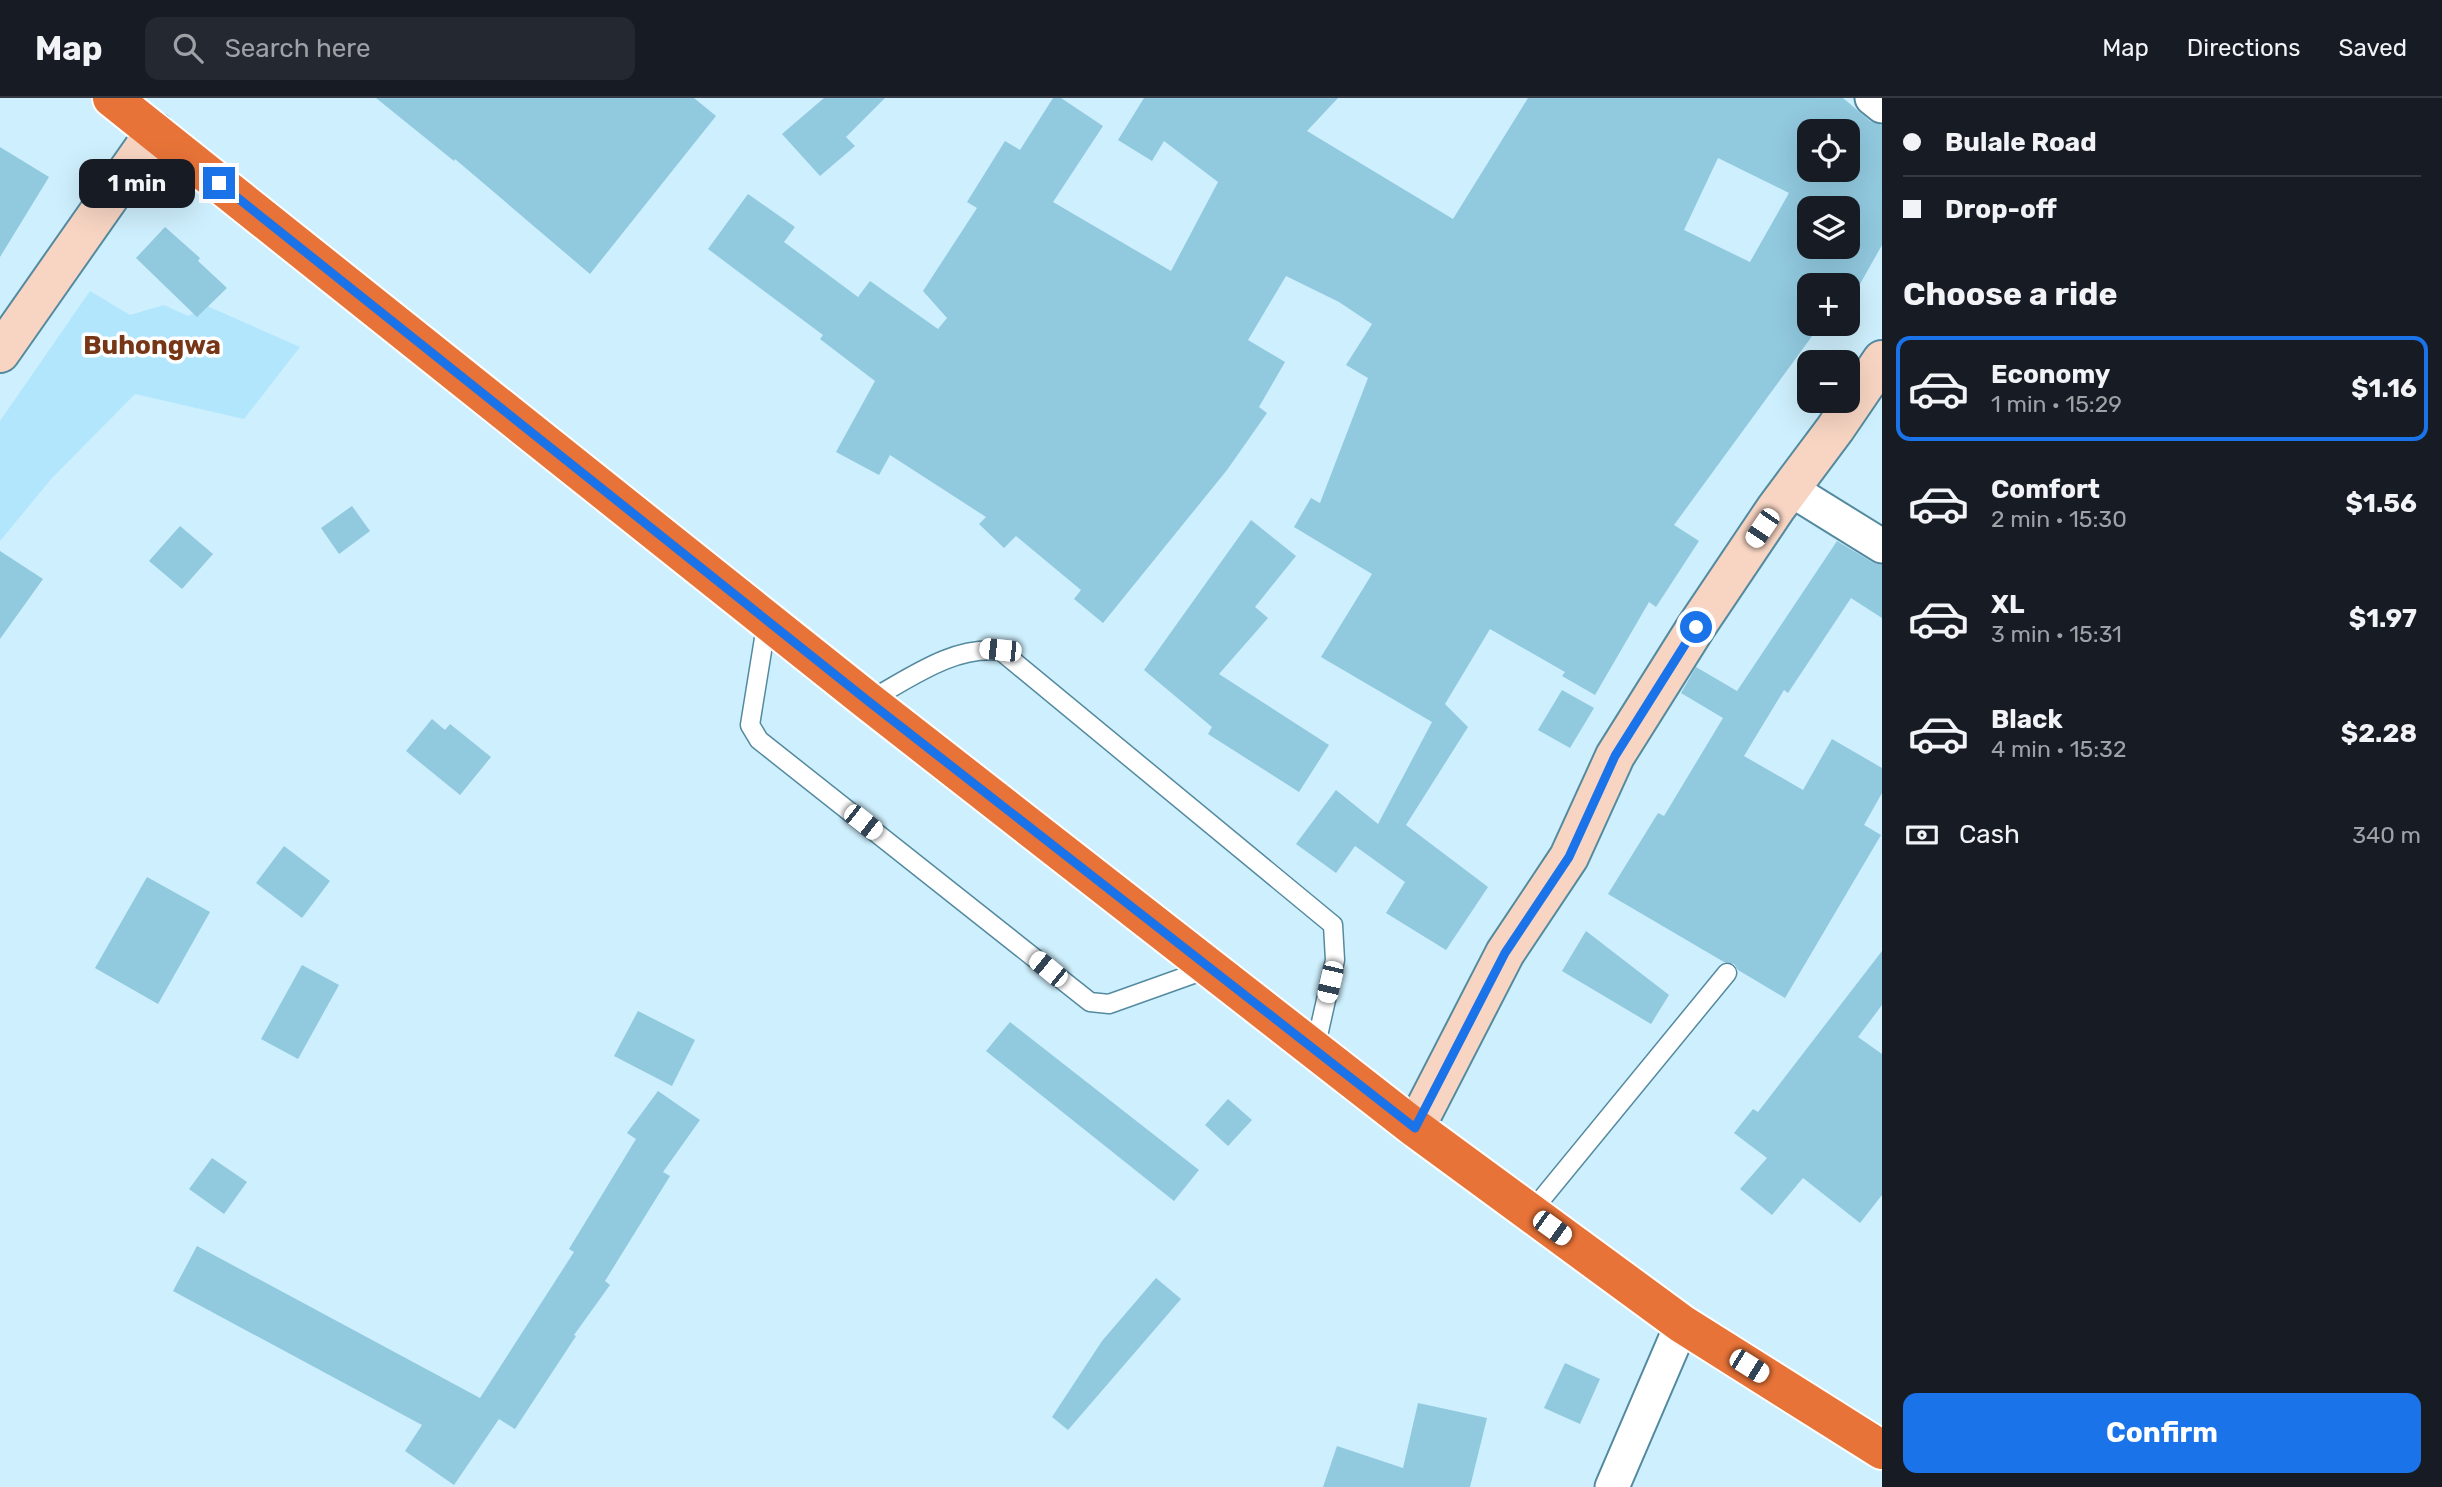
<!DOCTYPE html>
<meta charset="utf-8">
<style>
:root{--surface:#171b24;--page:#242831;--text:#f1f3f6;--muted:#9ea1a6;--line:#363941;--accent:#1a73e8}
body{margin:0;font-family:Rubik,sans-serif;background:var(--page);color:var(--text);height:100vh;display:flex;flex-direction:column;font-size:26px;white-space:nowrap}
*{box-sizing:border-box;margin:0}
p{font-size:23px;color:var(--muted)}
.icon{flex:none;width:38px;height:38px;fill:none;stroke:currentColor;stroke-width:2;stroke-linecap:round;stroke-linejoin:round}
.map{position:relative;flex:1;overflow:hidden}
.drawer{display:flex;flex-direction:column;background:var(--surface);width:560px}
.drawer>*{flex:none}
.guide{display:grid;align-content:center;height:154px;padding:0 21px;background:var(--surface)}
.buttons{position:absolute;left:1797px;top:21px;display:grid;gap:14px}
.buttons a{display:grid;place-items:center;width:63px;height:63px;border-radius:14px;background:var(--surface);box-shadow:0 7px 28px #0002;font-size:35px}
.end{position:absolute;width:32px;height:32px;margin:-16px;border:9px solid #1a73e8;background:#fff;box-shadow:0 0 0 4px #fff}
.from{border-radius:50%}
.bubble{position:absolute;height:49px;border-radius:14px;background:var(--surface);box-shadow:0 7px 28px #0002;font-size:23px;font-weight:700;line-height:49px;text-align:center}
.car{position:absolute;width:21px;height:42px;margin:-21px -10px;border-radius:9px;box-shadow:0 0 5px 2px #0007;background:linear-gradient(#fff 24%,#345 0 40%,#fff 0 76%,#345 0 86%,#fff 0)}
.guide b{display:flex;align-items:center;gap:24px;height:66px;font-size:26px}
.guide b+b{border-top:2px solid var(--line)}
.guide i{width:18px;height:18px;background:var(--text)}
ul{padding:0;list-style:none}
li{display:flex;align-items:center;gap:21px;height:105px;margin:0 14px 10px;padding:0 7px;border:4px solid transparent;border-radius:14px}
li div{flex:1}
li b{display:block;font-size:26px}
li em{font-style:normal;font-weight:700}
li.active{border-color:var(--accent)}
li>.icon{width:63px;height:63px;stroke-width:1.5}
h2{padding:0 21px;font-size:32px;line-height:84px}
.pay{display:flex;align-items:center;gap:18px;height:77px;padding:0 21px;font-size:26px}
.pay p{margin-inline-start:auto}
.primary-button{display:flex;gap:14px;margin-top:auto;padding:14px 21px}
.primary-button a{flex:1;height:80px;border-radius:14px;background:var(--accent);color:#fff;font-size:28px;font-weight:700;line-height:80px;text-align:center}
header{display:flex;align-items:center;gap:42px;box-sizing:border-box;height:98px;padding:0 35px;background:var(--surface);border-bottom:2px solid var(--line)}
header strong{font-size:33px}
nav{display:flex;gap:38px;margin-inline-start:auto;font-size:24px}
.search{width:490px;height:63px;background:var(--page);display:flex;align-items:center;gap:18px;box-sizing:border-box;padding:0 24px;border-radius:14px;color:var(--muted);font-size:26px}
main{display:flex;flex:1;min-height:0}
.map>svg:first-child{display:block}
.built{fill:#b2e6fc}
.building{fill:#91c9df;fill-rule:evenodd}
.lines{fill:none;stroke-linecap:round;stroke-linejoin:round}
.lane-casing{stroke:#548a9f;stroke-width:21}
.street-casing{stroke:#548a9f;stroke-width:37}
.secondary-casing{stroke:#548a9f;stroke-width:42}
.highway-casing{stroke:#fff;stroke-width:42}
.lane{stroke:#fff;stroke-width:18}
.street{stroke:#fff;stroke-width:33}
.secondary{stroke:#f8d5c3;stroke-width:38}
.highway{stroke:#e77338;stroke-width:38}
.route{stroke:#1a73e8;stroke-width:9}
.labels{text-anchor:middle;stroke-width:7;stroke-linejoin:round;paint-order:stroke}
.district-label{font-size:26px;font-weight:bold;fill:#773717;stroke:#fff}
</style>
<header>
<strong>Map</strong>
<div class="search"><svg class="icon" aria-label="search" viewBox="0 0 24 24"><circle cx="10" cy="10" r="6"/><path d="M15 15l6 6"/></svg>Search here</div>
<nav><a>Map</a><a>Directions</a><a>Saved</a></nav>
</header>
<main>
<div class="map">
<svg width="1882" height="1389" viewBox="0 0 1882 1389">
<rect width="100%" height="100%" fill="#ceeffd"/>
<polygon class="built" points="90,193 130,217 164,207 188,218 207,208 300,249 244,321 135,296 52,380 0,443 0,323"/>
<g class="building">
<polygon points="376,0 694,0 716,18 590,176 455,61 454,63"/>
<polygon points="824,0 885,0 846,39 855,48 820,78 782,36"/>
<path d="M1053 0H1061L1103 28 1053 104 1171 173 1218 84 1164 43 1152 63 1118 42 1144 0H1338L1307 33 1453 121 1528 0H1843L1870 23 1882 27V147L1860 186 1853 182 1848 189 1810 187V226H1821L1674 427 1699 443 1656 509 1649 504 1595 597 1562 578 1565 574 1490 531 1445 606 1468 629 1406 727 1488 789 1446 852 1386 815 1405 784 1355 748 1336 775 1296 746 1336 692 1378 726 1432 624 1321 559 1372 476 1294 429 1311 400 1320 405 1368 280 1346 267 1372 226 1339 204 1286 178 1248 242 1285 264 1259 309 1267 315 1227 372 1103 525 1074 501 1081 492 1016 438 1004 450 979 426 986 419 890 357 879 377 836 354 875 283 820 241 823 237 708 151 748 96 795 129 784 144 858 199 870 183 938 231 947 220 923 193 977 110 967 104 1005 43 1020 52ZM1810 33H1848V72H1810ZM1718 60 1789 95 1750 164 1684 132ZM1810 110H1848V149H1810Z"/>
<polygon points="0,49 49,79 0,159"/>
<polygon points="165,129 200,160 198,163 227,190 197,219 136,160"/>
<polygon points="352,408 370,433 339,456 321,430"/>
<polygon points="1251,422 1296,458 1255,509 1268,520 1219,576 1329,647 1299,694 1208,636 1212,629 1144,572"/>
<polygon points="180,428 213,456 182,491 149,463"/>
<polygon points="1837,443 1872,464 1882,467 1882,520 1851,500 1788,595 1784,592 1744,658 1803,692 1832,641 1882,670 1882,695 1864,727 1881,737 1785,900 1738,872 1734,866 1724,864 1608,796 1658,715 1664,718 1723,620 1681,595 1696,569 1737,593"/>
<polygon points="0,453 43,481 0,541"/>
<polygon points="1562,592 1594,610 1570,650 1538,632"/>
<polygon points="432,621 445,632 450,626 491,659 460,697 406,653"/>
<polygon points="284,748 330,783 302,820 256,785"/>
<polygon points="147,779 210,814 158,906 95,870"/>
<polygon points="1586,833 1669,897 1651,926 1562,873"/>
<polygon points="1882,853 1882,907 1858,939 1882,956 1882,1097 1860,1125 1803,1080 1772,1117 1740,1091 1767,1060 1734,1035 1753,1011 1758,1014"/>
<polygon points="302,867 339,887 298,961 261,941"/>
<polygon points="638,913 695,942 672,988 614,958"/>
<polygon points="1010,924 1199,1072 1174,1103 986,953"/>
<polygon points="658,993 700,1022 663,1074 670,1078 605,1183 610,1187 574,1237 576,1238 515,1331 499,1321 454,1387 405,1353 422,1327 173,1193 197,1148 480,1300 574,1154 569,1151 636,1041 627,1035"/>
<polygon points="1228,1001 1252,1022 1228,1048 1205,1027"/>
<polygon points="212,1060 247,1084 224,1116 189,1091"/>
<polygon points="1156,1180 1181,1201 1068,1332 1052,1319 1102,1243"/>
<polygon points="1565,1265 1600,1281 1580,1326 1544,1310"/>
<polygon points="1418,1305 1487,1320 1470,1389 1323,1389 1337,1348 1403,1370"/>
</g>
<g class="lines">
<defs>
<g id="lane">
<polyline points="767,522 750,627 759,642 1090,904 1109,906 1210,870"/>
<path d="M868 603C909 581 953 547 1001 553L1333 827 1335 862 1315 951"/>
<polyline points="1531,1114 1727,875"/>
</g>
<g id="street">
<polyline points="1872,0 1882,8"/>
<polyline points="1790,391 1882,448"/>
<polyline points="1612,1389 1682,1226"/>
</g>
<g id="secondary">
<polyline points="0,255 155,34"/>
<polyline points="1415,1030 1505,855 1569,759 1615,658 1696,529 1776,410 1835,331 1882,262"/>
</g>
<polyline id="highway" points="112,0 868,603 1415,1030 1682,1226 1882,1352"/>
</defs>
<use href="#lane" class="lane-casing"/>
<use href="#street" class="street-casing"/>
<use href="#secondary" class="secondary-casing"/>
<use href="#highway" class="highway-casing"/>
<use href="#lane" class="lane"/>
<use href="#street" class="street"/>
<use href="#secondary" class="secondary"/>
<use href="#highway" class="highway"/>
</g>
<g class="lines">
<polyline class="route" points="219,85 868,603 1415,1030 1505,855 1569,759 1615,658 1696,529"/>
</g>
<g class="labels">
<g class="district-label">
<text x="152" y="256">Buhongwa</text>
</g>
</g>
</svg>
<div class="buttons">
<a><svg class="icon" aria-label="locate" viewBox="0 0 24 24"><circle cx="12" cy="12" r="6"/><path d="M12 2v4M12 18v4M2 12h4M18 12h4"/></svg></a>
<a><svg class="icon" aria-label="layers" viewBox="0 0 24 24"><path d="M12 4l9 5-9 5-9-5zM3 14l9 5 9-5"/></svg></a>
<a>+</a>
<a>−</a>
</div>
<i class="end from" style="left:1696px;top:529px"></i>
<i class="end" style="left:219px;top:85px"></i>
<div class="bubble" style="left:79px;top:61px;width:116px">1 min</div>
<i class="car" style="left:1762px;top:430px;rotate:214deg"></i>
<i class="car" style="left:1000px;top:552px;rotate:276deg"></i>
<i class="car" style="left:863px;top:724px;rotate:128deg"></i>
<i class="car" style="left:1048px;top:871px;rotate:309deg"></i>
<i class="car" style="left:1330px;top:884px;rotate:193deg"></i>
<i class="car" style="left:1552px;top:1130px;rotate:126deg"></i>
<i class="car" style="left:1749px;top:1268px;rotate:122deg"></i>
</div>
<section class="drawer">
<div class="guide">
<b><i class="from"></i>Bulale Road</b>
<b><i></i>Drop-off</b>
</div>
<h2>Choose a ride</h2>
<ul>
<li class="active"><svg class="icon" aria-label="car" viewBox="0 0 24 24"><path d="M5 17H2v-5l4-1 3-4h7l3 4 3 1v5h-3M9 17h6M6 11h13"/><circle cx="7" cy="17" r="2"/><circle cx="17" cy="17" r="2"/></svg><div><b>Economy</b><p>1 min · 15:29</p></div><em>$1.16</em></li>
<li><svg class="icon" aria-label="car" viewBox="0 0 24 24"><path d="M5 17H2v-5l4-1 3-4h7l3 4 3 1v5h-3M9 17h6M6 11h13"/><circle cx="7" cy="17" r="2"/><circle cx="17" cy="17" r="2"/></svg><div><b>Comfort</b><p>2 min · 15:30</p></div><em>$1.56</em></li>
<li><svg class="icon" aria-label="car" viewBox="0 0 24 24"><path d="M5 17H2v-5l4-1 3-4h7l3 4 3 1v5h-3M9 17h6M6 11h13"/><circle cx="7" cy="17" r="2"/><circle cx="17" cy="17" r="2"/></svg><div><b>XL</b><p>3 min · 15:31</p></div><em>$1.97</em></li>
<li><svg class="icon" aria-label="car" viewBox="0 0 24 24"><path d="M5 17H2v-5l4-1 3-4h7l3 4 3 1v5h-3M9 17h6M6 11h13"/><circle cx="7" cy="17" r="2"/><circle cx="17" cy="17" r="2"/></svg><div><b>Black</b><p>4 min · 15:32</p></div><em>$2.28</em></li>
</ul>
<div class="pay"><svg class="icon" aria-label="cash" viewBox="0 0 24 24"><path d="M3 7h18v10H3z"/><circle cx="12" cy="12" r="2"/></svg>Cash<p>340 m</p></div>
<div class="primary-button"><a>Confirm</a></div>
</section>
</main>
